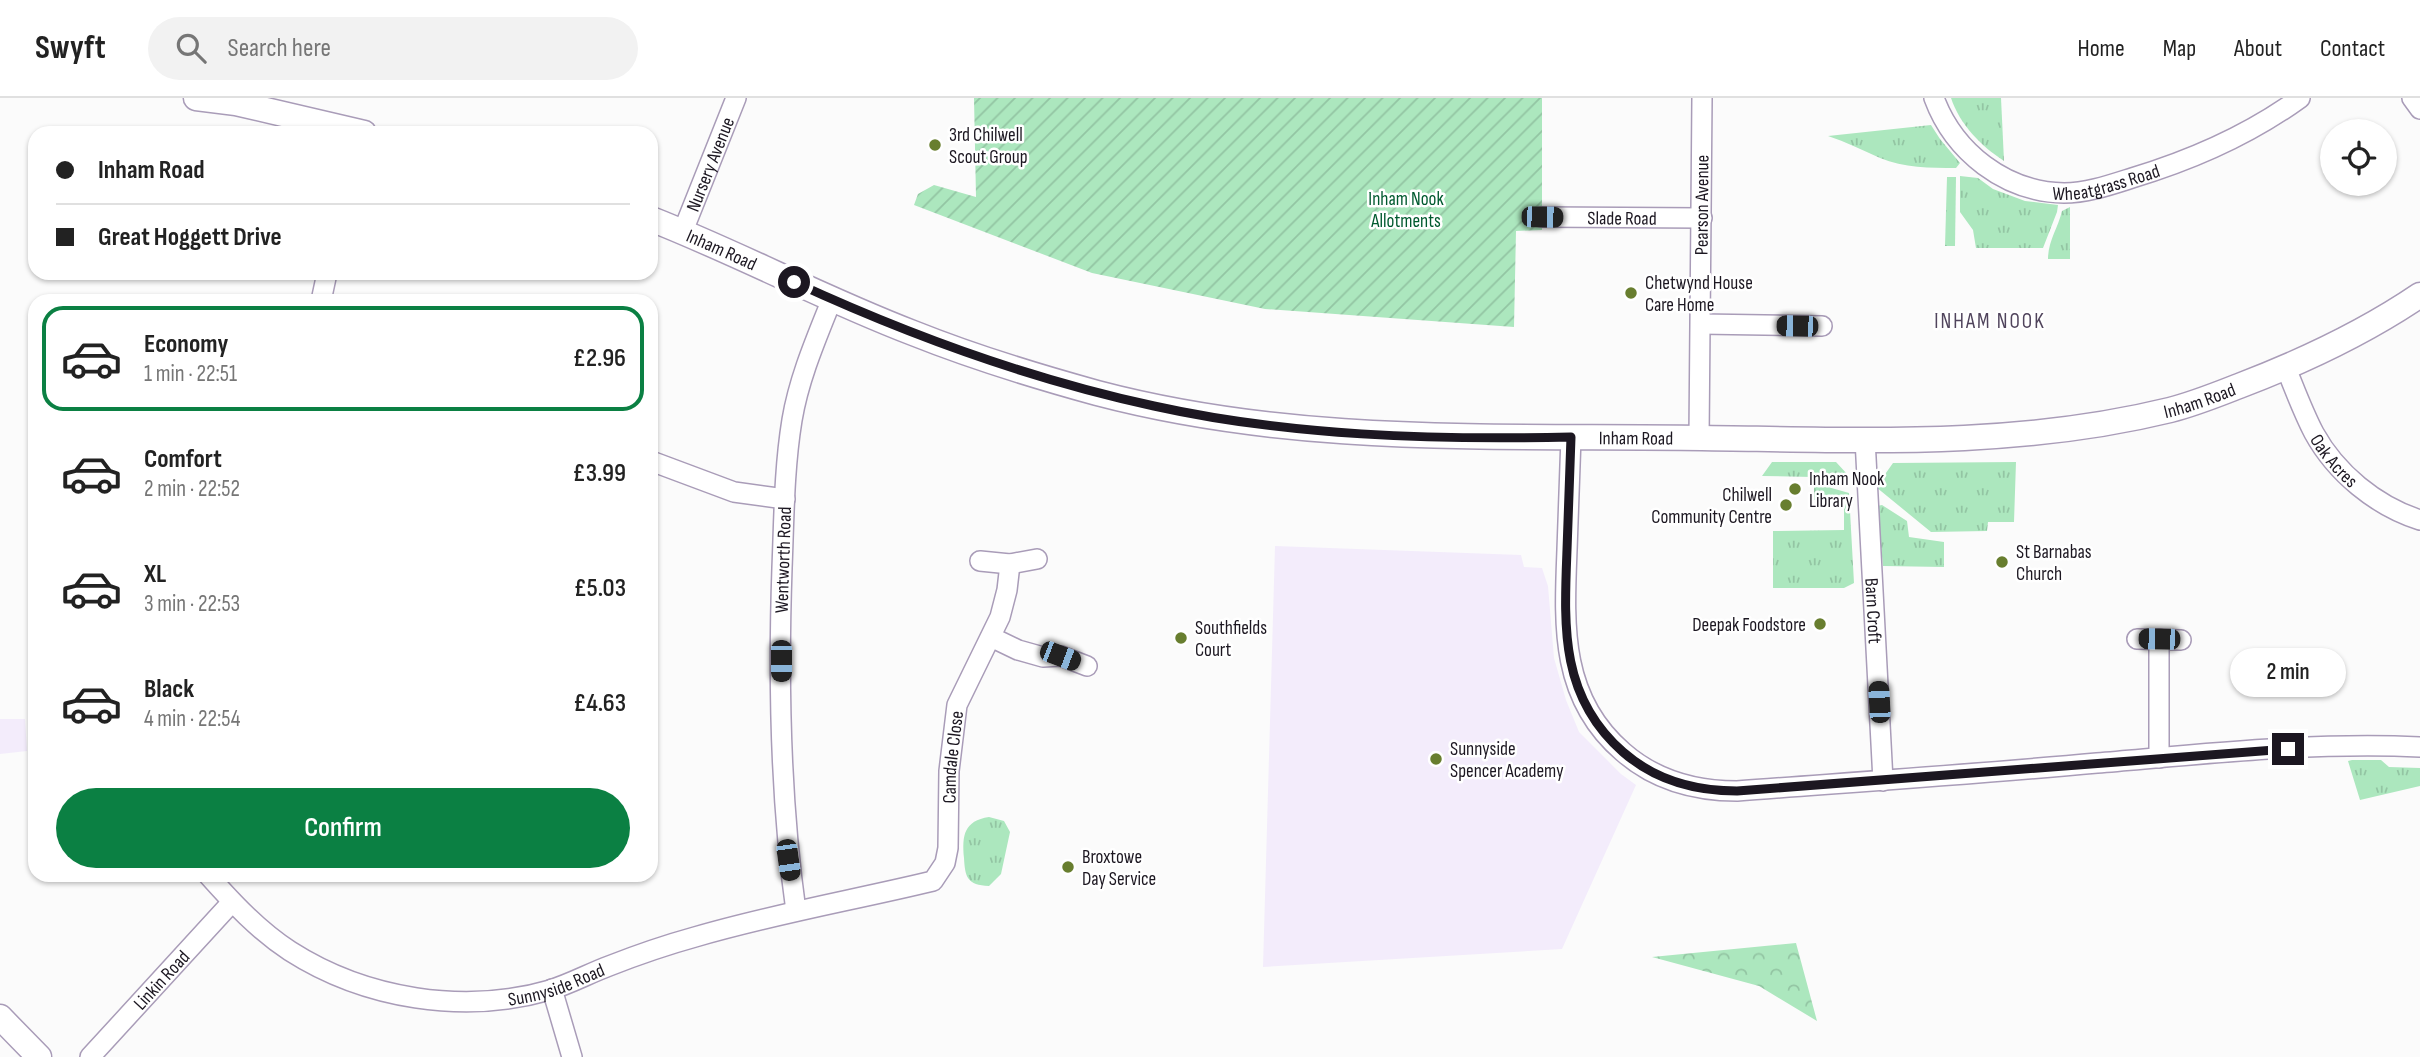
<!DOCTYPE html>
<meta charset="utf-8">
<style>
:root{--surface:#fff;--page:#f2f2f2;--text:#222;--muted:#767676;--line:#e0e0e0;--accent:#0b8043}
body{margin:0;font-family:"Sofia Sans Condensed",sans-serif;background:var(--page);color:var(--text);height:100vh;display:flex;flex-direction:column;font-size:26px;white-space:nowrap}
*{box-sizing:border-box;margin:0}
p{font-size:23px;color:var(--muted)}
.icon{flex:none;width:38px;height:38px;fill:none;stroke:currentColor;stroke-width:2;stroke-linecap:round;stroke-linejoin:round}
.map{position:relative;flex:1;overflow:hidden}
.side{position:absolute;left:28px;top:196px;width:630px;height:588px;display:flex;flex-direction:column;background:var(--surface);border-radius:21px;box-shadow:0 2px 5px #0004}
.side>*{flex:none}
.top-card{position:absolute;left:28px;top:28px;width:630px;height:154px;border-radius:21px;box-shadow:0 2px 5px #0004;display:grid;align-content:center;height:154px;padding:0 28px;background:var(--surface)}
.fabs{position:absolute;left:2320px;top:21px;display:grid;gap:14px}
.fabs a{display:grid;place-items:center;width:77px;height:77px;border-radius:50%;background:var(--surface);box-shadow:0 2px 5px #0004;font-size:35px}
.end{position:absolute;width:32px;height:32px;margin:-16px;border:9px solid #1c1721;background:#fff;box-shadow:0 0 0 4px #fff}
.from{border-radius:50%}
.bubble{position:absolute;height:49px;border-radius:24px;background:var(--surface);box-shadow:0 2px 5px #0004;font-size:23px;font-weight:600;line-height:49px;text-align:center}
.car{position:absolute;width:21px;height:42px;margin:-21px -10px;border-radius:9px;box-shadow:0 0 5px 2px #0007;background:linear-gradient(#222 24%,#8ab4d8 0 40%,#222 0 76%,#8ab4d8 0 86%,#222 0)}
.top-card b{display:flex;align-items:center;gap:24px;height:66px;font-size:26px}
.top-card b+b{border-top:2px solid var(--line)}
.top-card i{width:18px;height:18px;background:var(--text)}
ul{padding:12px 0 0;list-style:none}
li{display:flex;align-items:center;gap:21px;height:105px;margin:0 14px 10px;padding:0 14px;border:4px solid transparent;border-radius:21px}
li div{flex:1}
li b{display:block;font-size:26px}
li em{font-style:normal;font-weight:600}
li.selected{border-color:var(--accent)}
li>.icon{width:63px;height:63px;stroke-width:1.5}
.primary-button{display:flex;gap:14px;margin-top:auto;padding:14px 28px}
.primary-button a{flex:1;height:80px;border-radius:42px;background:var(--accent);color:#fff;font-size:28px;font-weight:600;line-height:80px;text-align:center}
header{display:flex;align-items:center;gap:42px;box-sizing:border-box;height:98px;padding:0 35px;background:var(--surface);border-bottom:2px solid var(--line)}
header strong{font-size:33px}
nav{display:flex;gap:38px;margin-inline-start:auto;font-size:24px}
.search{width:490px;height:63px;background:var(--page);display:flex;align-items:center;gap:18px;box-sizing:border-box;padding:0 24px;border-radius:38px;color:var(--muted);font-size:26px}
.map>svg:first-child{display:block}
.built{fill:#f3ecfb}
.grass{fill:url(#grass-tufts)}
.forest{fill:url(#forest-crowns)}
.garden{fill:url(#garden-furrows)}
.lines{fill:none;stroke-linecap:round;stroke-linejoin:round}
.minor-casing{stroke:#a99cb8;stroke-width:22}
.tertiary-casing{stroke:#a99cb8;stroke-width:27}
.minor{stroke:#fff;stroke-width:19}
.tertiary{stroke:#fff;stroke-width:24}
.route{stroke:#1c1721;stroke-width:9}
.poi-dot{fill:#687e2f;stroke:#fff;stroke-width:2.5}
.labels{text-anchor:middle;stroke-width:5;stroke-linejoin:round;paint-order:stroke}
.poi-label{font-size:19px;fill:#1c1721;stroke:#fff;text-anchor:start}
.street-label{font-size:19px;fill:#1c1721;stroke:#fff}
.park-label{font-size:19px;fill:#005a2f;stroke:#fff}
.neighbourhood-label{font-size:21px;letter-spacing:2px;fill:#51455d;stroke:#fff}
</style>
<header>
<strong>Swyft</strong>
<div class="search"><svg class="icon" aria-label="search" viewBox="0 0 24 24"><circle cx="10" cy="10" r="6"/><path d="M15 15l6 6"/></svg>Search here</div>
<nav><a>Home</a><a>Map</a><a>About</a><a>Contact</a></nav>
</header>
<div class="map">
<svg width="2420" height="959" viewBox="0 0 2420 959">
<defs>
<pattern id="grass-tufts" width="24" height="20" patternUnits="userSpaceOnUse" patternTransform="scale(1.75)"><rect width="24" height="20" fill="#ace7be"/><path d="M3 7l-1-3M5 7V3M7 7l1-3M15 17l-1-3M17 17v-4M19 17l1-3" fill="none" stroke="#93c5a3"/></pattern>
<pattern id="forest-crowns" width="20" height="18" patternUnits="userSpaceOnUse" patternTransform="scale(1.75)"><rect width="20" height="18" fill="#ace7be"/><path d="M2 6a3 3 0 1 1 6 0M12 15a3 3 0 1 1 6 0" fill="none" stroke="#93c5a3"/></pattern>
<pattern id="garden-furrows" width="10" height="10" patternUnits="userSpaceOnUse" patternTransform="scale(1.75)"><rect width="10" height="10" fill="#ace7be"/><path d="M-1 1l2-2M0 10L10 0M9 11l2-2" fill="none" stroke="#93c5a3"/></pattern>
</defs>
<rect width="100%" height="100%" fill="#fbfbfb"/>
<g class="built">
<polygon points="1275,448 1521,457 1524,469 1542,470 1548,488 1554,560 1566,602 1579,634 1621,676 1636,687 1562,851 1263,869"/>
<polygon points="0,621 25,621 27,653 0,656"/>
</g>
<g class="grass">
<path d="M1951 0H2001L2004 63C1981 48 1960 27 1951 0Z"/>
<path d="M1931 27 1940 41 1960 65 1956 70C1930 70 1904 70 1880 60 1862 52 1846 44 1828 38Z"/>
<polygon points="1960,78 1978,80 1993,91 2025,103 2058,107 2057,114 2043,150 1976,150 1973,132 1960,114"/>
<polygon points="1947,79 1956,79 1955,148 1945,148"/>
<path d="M2070 109V161H2048C2048 143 2058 130 2062 113Z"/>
<polygon points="1772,364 1836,364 1848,377 1849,389 1813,379 1762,378"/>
<polygon points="2016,364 2014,424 1988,424 1987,433 1931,434 1876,389 1893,365"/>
<polygon points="1814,385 1849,395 1854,485 1844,490 1773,490 1773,433 1844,432 1844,402 1814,402"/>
<polygon points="1882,407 1907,423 1909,439 1944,444 1944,469 1883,468 1877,408"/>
<polygon points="2352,662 2381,662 2389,669 2420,670 2420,688 2360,702 2348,663"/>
<path d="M989 719 1004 723 1010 734 1001 776 989 788C967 787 965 779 964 760 962 737 964 723 989 719Z"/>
</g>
<polygon class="forest" points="1796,845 1817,923 1759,888 1652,859"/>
<polygon class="garden" points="974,0 1542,0 1542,132 1516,133 1514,229 1265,211 1092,175 914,107 918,96 934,87 976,99"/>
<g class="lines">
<defs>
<g id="minor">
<path id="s1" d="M1934 0C1954 54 2005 94 2064 95 2087 95 2110 87 2132 80 2192 62 2249 37 2300 0"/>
<polyline points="2412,0 2420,11"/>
<path id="s2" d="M1542 119 1702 120"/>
<path id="s3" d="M683 133 736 0"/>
<polyline points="321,203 327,175"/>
<polyline points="1701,226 1822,228"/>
<path id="s4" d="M2286 270C2295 292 2303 314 2314 335 2336 375 2376 408 2420 422"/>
<path d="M1571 339C1570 377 1568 414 1567 452 1564 528 1560 600 1623 654 1655 682 1696 693 1737 693 1857 684 1977 676 2097 665 2204 656 2312 644 2420 649"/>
<path id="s5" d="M1699 340 1702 0"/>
<path id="s6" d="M1865 341 1883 683"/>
<polyline points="651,363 734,394 785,401"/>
<polyline points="980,463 1010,466 1037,461"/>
<polyline points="991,539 1018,552 1043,559 1061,558 1087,568"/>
<polyline points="2137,541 2181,542"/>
<polyline points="2159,660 2159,541"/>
<path id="s7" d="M208 777C233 805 258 832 290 853 365 901 464 917 550 892 570 886 590 875 609 868 637 857 666 847 695 839 773 816 854 802 933 783L945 765 948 750 949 673 957 607 1000 519 1007 492 1010 466"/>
<path id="s8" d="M796 813C780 700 778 585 782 470 784 421 784 371 792 322 799 280 816 241 832 201"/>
<polyline points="552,891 572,959"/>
<path id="s9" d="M90 959 232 804"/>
</g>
<g id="tertiary">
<polyline points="196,0 236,5 364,35"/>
<path id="s10" d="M651 121C740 156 824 201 913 235 973 259 1035 278 1097 295 1298 348 1497 337 1702 340 1860 342 2015 350 2170 312 2194 306 2216 297 2239 288 2302 264 2364 235 2420 197"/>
<polyline points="0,919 39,959"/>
</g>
</defs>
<use href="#minor" class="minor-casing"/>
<use href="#tertiary" class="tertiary-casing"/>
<use href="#minor" class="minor"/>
<use href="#tertiary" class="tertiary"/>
</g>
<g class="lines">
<path class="route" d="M794 184C909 237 1029 281 1154 308 1289 338 1433 342 1571 339 1570 377 1568 414 1567 452 1564 529 1560 599 1623 654 1655 682 1696 693 1737 693L2288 651"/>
</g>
<g class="poi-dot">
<circle cx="935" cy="47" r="7"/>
<circle cx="1631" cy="195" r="7"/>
<circle cx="1795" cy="391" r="7"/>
<circle cx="1786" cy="407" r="7"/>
<circle cx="2002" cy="464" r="7"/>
<circle cx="1820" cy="526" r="7"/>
<circle cx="1181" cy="540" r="7"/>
<circle cx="1436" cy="661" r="7"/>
<circle cx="1068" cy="769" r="7"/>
</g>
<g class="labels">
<g class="poi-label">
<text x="949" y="43">3rd Chilwell<tspan x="949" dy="22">Scout Group</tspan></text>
<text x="1645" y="191">Chetwynd House<tspan x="1645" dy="22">Care Home</tspan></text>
<text x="1809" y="387">Inham Nook<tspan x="1809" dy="22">Library</tspan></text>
<text x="1772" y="403" text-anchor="end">Chilwell<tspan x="1772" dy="22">Community Centre</tspan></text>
<text x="2016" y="460">St Barnabas<tspan x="2016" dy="22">Church</tspan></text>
<text x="1806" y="533" text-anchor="end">Deepak Foodstore</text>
<text x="1195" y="536">Southfields<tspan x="1195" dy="22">Court</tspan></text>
<text x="1450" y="657">Sunnyside<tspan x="1450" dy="22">Spencer Academy</tspan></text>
<text x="1082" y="765">Broxtowe<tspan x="1082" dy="22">Day Service</tspan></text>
</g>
<g class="street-label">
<text dy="7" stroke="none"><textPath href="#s3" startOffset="72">Nursery Avenue</textPath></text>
<text dy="7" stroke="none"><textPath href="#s1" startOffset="214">Wheatgrass Road</textPath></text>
<text dy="7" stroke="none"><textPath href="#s5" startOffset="233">Pearson Avenue</textPath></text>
<text dy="7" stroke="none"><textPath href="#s2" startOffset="80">Slade Road</textPath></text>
<text dy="7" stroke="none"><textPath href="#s10" startOffset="77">Inham Road</textPath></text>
<text dy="7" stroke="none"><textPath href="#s10" startOffset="1589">Inham Road</textPath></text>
<text dy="7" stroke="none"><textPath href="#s10" startOffset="1022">Inham Road</textPath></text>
<text dy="7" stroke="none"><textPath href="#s4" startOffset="105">Oak Acres</textPath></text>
<text dy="7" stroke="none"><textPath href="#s8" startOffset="352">Wentworth Road</textPath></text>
<text dy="7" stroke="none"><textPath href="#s6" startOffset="172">Barn Croft</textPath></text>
<text dy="7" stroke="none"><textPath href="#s7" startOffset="910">Camdale Close</textPath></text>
<text dy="7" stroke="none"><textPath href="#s9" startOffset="105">Linkin Road</textPath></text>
<text dy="7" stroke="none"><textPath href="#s7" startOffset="390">Sunnyside Road</textPath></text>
</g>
<g class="park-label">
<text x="1406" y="107">Inham Nook<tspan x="1406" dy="22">Allotments</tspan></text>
</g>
<g class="neighbourhood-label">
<text x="1990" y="230">INHAM NOOK</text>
</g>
</g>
</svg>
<div class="fabs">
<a><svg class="icon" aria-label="locate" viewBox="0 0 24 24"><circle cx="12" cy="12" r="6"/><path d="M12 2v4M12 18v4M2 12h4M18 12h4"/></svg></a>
</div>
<i class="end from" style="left:794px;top:184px"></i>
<i class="end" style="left:2288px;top:651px"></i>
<div class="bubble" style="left:2230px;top:550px;width:116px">2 min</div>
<i class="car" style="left:1542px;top:119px;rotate:91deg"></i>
<i class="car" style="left:1797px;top:228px;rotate:271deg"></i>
<i class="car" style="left:2159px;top:541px;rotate:271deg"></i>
<i class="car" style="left:1060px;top:558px;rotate:111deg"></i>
<i class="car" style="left:781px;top:563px;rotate:180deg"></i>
<i class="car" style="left:1879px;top:604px;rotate:357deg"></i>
<i class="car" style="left:788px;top:762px;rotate:172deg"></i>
<div class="top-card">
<b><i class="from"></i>Inham Road</b>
<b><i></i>Great Hoggett Drive</b>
</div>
<section class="side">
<ul>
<li class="selected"><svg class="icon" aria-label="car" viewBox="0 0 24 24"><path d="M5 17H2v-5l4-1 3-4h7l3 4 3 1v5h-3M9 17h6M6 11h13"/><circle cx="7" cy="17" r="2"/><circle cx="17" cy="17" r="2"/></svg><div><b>Economy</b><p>1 min · 22:51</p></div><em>£2.96</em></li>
<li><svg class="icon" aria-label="car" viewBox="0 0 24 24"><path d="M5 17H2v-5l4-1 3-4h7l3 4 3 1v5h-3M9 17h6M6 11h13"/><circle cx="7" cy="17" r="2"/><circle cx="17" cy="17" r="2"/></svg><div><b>Comfort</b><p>2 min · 22:52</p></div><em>£3.99</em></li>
<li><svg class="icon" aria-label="car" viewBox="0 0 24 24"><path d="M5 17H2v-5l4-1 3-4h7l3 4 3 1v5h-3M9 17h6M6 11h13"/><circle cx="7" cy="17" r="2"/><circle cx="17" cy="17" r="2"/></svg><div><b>XL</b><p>3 min · 22:53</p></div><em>£5.03</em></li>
<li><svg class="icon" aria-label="car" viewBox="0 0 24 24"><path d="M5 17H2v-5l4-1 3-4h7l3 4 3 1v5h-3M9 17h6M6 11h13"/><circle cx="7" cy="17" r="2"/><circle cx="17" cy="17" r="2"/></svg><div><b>Black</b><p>4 min · 22:54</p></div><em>£4.63</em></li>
</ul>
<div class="primary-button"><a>Confirm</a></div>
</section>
</div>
